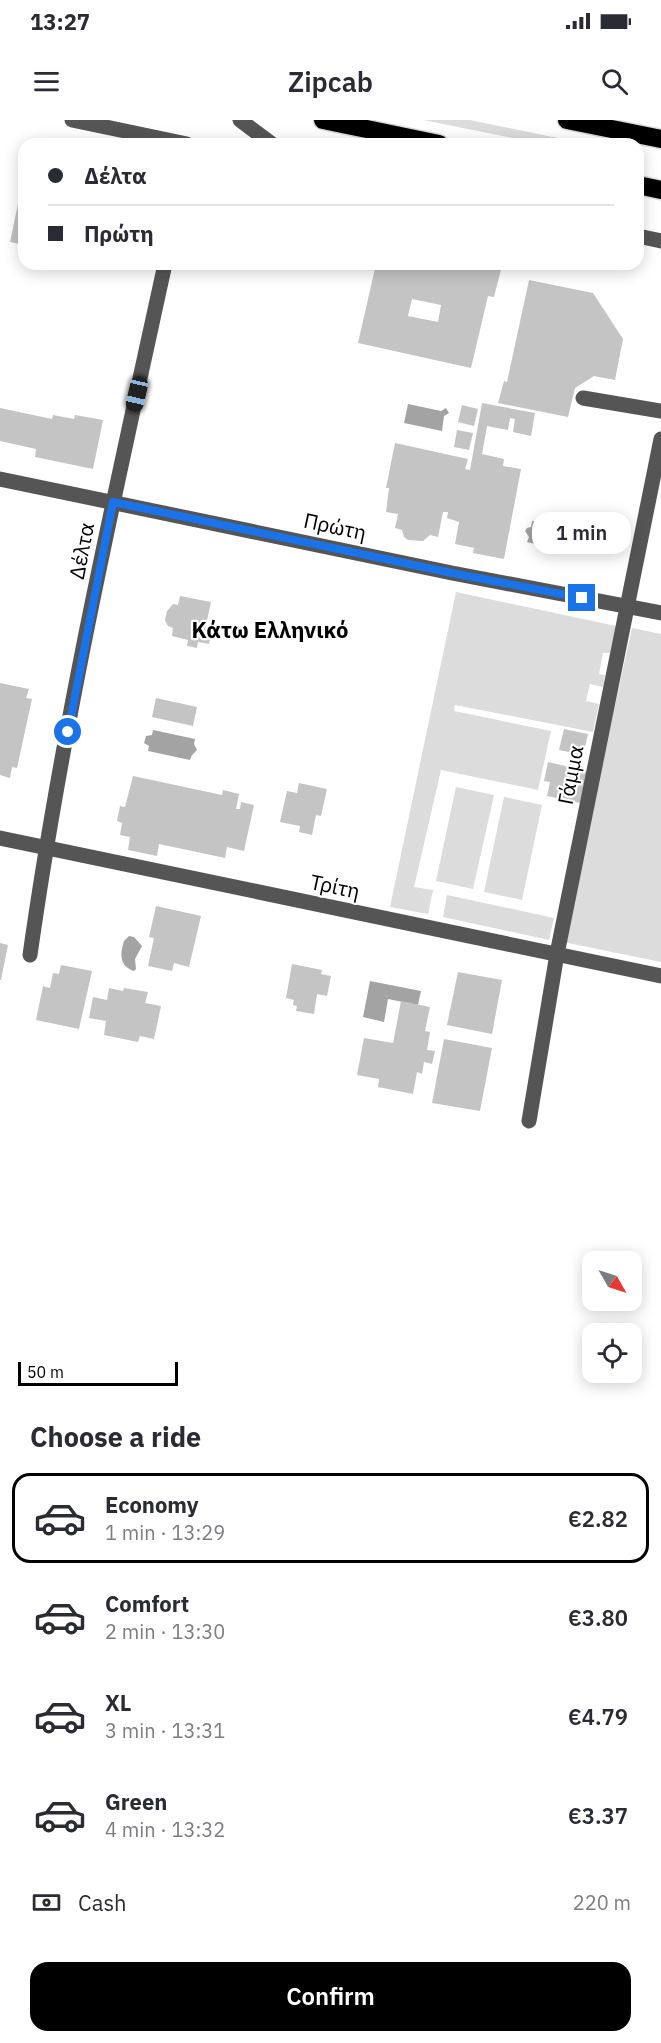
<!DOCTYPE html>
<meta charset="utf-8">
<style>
:root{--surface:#fff;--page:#f2f2f3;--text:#2b2b33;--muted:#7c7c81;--line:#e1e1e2;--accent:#000}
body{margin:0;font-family:"IBM Plex Sans",sans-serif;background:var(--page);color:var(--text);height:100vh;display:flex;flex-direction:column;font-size:22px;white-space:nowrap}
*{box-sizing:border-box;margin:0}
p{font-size:20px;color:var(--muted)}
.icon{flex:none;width:33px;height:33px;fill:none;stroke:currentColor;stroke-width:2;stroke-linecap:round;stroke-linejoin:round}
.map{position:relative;height:1281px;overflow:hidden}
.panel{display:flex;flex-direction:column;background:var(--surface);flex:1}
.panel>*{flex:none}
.hud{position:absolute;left:18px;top:18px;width:626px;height:132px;border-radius:18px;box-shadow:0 3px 15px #0003;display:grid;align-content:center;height:132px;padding:0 30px;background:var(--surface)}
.needle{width:39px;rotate:129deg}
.controls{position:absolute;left:582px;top:1131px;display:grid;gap:12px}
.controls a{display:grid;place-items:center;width:60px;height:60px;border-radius:12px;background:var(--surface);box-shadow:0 3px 15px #0003;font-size:30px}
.scale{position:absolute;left:18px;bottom:15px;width:160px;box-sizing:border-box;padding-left:6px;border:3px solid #000;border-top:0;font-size:16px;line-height:21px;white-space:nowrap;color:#000;-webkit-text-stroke:4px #fff;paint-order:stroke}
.end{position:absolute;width:27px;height:27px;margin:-14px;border:8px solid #1a73e8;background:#fff;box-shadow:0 0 0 3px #fff}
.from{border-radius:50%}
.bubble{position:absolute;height:42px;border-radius:18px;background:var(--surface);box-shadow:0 3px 15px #0003;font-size:20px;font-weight:600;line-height:42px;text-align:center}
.car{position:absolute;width:18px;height:36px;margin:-18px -9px;border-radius:8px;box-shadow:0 0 4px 2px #0007;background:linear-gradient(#222 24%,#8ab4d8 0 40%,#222 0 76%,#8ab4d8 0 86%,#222 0)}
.hud b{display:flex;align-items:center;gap:21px;height:57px;font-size:22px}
.hud b+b{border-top:2px solid var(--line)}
.hud i{width:15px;height:15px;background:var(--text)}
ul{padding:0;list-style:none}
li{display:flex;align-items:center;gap:18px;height:90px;margin:0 12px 9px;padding:0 18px;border:3px solid transparent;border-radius:18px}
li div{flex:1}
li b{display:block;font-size:22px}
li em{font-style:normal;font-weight:600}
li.current{border-color:var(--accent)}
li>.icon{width:54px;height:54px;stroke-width:1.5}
h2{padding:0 30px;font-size:27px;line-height:72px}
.pay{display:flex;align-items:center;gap:15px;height:66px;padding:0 30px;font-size:22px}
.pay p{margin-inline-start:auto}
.button{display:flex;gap:12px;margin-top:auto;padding:12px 30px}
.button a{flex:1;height:69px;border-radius:18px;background:var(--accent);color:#fff;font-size:24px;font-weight:600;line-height:69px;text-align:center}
.status{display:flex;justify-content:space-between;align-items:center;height:42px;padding:0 30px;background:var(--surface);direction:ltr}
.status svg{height:16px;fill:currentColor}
header{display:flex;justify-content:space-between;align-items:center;height:78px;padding:0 30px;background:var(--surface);font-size:27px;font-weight:600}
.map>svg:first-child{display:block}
.green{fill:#dcdcdc}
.water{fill:#a3a3a3}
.building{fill:#c4c4c4;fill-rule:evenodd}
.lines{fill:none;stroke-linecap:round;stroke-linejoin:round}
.highway-casing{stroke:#dbdbdb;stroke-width:21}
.minor{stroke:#555;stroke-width:15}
.highway{stroke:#000;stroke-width:18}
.route{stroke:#1a73e8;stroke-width:8}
.labels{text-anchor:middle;stroke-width:4.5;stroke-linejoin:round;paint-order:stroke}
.street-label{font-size:21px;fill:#000;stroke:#fff}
.neighbourhood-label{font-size:22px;font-weight:bold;fill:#000;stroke:#fff}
</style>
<div class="status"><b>13:27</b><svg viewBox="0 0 49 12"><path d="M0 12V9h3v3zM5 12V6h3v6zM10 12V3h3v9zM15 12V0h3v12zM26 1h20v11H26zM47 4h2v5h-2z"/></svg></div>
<header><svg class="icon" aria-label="menu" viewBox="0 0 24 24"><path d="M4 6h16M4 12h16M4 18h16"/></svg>Zipcab<svg class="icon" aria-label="search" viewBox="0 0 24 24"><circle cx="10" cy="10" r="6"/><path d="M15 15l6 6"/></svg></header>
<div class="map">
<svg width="661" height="1281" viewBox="0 0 661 1281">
<rect width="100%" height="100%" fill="#fff"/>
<g class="green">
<polygon points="423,0 470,0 587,24 543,24"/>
<polygon points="456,472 616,506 610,533 603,533 599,554 605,555 603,567 590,564 586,581 599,584 593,612 455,585 454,591 551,611 538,670 441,650 414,767 433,770 428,794 390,787"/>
<polygon points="632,508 661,514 661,842 563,822"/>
<polygon points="456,667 494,675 473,769 436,761"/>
<polygon points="504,677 542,685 522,780 484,772"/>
<polygon points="447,775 554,798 549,820 443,797"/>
</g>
<g class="water">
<polygon points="408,284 441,291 446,288 449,293 444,296 442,311 404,303"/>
<polygon points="532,401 575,410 574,415 578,418 579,422 577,425 572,425 571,432 527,422 529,417 525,411 527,408 531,407"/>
<polygon points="153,610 195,619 194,624 197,630 192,635 190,640 148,631 149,626 144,623 146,616 152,615"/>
<path d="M129 816 134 817 142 826 135 839 136 849 134 851C119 846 120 834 124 821Z"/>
<polygon points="370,861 421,871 418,885 388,879 384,902 363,897"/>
</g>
<g class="building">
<polygon points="23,60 24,60 24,125 10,122"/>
<path d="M376 144H493L502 146 494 177 488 176 471 248 358 223ZM412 179 441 185 438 202 408 196Z"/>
<polygon points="529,160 593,173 623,219 615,260 594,256 575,268 568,297 498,283 504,261 507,262"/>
<polygon points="482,283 535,293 531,316 513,312 515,299 510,298 508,310 487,306 482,334 504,339 503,346 521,349 504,439 473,433 474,428 455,424 459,402 447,398 448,392 443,392 438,417 430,415 423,421 408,420 404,417 402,410 395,408 398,394 386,392 389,368 386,368 395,323 468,339 465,349 470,350"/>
<polygon points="462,285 478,289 474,306 458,302"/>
<polygon points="0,288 52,299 53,295 74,299 75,295 103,300 93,349 35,337 36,329 0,321"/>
<polygon points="457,310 473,313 469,330 454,327"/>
<polygon points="180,476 211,482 205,510 212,511 209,524 198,522 197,528 187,526 188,520 172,516 173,508 168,506 165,500 167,491 173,484 178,485"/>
<polygon points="0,563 29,569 26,578 32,579 17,648 12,647 10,658 0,655"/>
<polygon points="156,578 197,587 193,606 152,597"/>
<polygon points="564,609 588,614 583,635 559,630"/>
<polygon points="548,642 587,651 580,683 547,676 550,662 544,661"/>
<polygon points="133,656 222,675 223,670 239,674 236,689 240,689 241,682 254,685 244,731 227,727 225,738 159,724 157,736 128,730 130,717 120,715 122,703 117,701 120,686 125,687"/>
<polygon points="299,663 327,669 321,696 316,695 312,715 299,712 300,706 280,702 287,671 297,673"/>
<polygon points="156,786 201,796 189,847 174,843 172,851 148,846 154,818 149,817"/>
<polygon points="0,823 8,825 1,860 0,860"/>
<polygon points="292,844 322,850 321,854 331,856 327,876 317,874 314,894 296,891 297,886 293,885 294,880 286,878"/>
<polygon points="61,845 92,851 79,909 36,900 43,866 50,868 53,853 59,854"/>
<polygon points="458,852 502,860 492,914 447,905"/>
<polygon points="109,868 123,871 124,868 148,872 145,883 161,886 154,919 140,916 138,922 104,915 106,901 89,898 93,877 107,880"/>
<polygon points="401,881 430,887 425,911 430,912 427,930 435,931 432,944 424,942 422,954 417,952 413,974 378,967 379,959 357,955 364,918 393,923"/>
<polygon points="444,919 492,928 480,991 432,983"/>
</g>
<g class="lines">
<defs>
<g id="highway">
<polyline points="323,0 439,24"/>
<polyline points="567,0 661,19"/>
<polyline points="638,65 661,70"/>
</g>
</defs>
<use href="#highway" class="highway-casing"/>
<g class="minor">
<polyline points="72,0 187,24"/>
<polyline points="240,0 272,24"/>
<polyline points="638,116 661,121"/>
<polyline points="583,278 661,291"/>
<polyline points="0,359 452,453 661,493"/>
<polyline points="0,718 661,856"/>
<path d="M30 835C63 602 115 373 165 144"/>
<polyline points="529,1001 557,834 661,319"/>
</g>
<use href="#highway" class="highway"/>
</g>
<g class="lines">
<polyline class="route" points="68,612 113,382 452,453 582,478"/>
</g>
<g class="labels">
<g class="street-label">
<text transform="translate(335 407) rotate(12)" y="7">Πρώτη</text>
<text transform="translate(82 431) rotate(-79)" y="7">Δέλτα</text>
<text transform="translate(571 655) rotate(-79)" y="7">Γάμμα</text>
<text transform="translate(335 767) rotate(12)" y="7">Τρίτη</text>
</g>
<g class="neighbourhood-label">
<text x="270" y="518">Κάτω Ελληνικό</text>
</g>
</g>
</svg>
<div class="controls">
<a><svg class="needle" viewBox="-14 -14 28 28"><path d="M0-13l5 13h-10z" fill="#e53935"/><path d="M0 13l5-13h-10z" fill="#7c7c81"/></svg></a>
<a><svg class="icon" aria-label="locate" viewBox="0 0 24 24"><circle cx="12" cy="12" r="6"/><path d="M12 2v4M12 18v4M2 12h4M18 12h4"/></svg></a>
</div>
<div class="scale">50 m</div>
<i class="end from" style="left:68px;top:612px"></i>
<i class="end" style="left:582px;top:478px"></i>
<div class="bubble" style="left:532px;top:392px;width:99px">1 min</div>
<i class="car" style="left:137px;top:274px;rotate:193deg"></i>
<div class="hud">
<b><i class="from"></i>Δέλτα</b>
<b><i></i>Πρώτη</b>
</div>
</div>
<section class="panel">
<h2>Choose a ride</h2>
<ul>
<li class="current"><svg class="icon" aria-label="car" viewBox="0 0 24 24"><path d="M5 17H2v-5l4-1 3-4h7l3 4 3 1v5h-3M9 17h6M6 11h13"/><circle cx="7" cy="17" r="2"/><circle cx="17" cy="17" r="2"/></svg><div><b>Economy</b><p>1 min · 13:29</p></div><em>€2.82</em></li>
<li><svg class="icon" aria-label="car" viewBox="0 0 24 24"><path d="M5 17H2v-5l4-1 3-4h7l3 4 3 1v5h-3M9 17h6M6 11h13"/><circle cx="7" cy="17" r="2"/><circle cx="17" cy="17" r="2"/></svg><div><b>Comfort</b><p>2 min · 13:30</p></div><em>€3.80</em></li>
<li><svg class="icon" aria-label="car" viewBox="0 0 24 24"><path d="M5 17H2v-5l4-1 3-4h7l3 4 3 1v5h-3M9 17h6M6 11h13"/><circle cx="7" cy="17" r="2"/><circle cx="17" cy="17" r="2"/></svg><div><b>XL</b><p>3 min · 13:31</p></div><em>€4.79</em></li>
<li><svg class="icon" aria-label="car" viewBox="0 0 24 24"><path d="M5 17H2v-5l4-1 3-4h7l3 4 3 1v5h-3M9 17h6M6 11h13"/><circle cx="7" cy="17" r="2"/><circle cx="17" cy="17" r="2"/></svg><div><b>Green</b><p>4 min · 13:32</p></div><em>€3.37</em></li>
</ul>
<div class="pay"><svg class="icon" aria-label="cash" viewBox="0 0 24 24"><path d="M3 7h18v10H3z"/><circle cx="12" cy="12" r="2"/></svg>Cash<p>220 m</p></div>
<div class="button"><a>Confirm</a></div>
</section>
